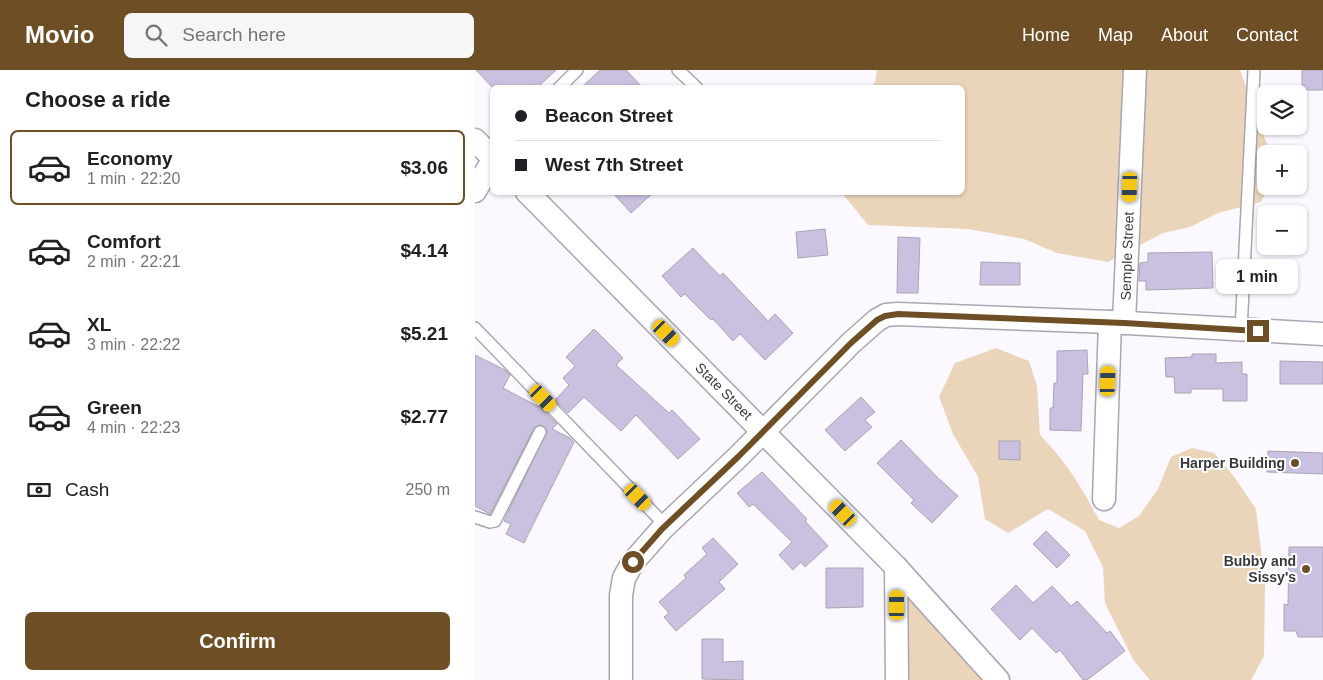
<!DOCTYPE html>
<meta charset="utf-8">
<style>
:root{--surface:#fff;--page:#f6f6f6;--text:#202124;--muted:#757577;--line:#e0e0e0;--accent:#6e4e24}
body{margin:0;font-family:Helvetica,sans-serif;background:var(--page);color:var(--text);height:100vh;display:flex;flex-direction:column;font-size:19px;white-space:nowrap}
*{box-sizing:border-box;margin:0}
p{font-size:16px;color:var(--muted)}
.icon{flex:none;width:28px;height:28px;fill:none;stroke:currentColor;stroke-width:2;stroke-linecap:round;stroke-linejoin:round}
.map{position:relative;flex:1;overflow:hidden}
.panel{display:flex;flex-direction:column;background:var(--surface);width:475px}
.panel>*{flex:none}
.top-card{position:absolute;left:15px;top:15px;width:475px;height:110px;border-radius:8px;box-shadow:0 1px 4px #0004;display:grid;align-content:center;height:110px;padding:0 25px;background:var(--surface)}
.tools{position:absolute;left:782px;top:15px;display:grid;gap:10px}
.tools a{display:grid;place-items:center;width:50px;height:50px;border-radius:8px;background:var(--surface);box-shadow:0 1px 4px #0004;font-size:25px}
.end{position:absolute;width:22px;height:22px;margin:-11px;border:6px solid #6e4e24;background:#fff;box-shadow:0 0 0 2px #fff}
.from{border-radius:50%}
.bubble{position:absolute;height:35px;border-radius:8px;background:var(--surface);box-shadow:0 1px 4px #0004;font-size:16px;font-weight:800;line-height:35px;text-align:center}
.car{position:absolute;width:15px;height:30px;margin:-15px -8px;border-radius:6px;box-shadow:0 0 4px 1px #0007;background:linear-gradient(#f5c518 24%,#345 0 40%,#f5c518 0 76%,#345 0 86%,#f5c518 0)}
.top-card b{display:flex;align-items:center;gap:18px;height:48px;font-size:19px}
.top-card b+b{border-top:1px solid var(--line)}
.top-card i{width:12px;height:12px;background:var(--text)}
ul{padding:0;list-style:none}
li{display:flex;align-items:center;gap:15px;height:75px;margin:0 10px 8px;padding:0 15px;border:2px solid transparent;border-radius:8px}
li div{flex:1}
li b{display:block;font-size:19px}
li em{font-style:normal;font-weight:800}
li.active{border-color:var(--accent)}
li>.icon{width:45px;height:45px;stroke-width:1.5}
h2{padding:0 25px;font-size:22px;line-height:60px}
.pay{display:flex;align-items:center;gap:12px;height:55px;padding:0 25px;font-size:19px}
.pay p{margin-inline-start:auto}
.cta{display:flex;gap:10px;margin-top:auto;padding:10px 25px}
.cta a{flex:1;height:58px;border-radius:8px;background:var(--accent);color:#fff;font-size:20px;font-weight:800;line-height:58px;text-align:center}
header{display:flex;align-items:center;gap:30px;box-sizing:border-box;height:70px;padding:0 25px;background:var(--accent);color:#fff}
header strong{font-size:24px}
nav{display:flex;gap:28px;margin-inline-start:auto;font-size:18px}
.search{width:350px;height:45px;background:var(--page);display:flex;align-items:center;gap:12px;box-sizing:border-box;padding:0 18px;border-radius:8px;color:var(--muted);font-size:19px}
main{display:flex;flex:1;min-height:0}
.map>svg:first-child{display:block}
.green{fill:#ead4ba}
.building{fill:#cac1e1;stroke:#a8a5b1}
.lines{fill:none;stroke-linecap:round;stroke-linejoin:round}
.service-casing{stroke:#a9a6b2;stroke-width:14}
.minor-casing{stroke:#a9a6b2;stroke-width:25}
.service{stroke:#fff;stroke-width:11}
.minor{stroke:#fff;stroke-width:22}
.route{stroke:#6e4e24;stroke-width:6}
.poi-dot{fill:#6e4e24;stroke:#fff;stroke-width:2}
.labels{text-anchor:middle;stroke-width:4;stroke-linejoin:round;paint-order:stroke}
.street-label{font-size:14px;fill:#39383d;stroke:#fff}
.poi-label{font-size:14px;font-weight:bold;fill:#39383d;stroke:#fff;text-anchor:end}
</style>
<header>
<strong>Movio</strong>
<div class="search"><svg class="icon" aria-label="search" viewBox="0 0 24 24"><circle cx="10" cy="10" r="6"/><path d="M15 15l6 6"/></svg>Search here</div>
<nav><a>Home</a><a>Map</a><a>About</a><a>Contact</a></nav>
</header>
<main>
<section class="panel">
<h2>Choose a ride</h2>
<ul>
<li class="active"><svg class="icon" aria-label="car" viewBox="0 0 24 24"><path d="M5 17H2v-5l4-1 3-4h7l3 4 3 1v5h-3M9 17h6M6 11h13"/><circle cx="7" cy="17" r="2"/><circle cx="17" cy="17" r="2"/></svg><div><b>Economy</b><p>1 min · 22:20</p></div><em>$3.06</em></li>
<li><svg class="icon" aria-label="car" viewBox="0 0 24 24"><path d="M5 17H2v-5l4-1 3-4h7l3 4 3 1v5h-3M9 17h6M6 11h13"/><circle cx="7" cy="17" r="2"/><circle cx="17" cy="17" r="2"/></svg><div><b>Comfort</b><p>2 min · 22:21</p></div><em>$4.14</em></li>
<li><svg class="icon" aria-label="car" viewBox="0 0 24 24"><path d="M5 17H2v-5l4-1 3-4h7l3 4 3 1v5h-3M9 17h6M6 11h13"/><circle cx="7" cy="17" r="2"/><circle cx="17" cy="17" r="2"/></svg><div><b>XL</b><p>3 min · 22:22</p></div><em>$5.21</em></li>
<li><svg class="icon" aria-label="car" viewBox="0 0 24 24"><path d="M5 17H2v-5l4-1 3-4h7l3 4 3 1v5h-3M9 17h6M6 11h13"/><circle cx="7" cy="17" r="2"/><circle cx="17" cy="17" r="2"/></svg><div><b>Green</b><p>4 min · 22:23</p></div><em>$2.77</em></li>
</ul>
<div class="pay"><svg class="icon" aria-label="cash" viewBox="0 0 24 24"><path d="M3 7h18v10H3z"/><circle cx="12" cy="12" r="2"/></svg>Cash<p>250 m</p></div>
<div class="cta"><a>Confirm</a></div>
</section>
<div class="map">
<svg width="848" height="610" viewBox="0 0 848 610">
<rect width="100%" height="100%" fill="#fbf9ff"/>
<g class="green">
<polygon points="402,0 765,0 794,80 795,84 791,84 791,116 794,116 786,132 743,143 715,157 688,163 633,192 582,183 549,169 493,159 393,155 367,123 488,122 488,18 396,17 400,12"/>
<path d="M521 278 554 291 562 316 565 365C592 393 606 416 624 450L644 458 664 446 683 419 696 387 717 378 739 383 760 408 781 439 790 513 789 586 776 610H675L659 591 630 533 628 497 610 461 573 439 533 463 510 449 503 407 478 364 464 327 480 293Z"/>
<polygon points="425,509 513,610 426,610"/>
</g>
<g class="building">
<polygon points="1,0 81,0 62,18 18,18"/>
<polygon points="125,0 151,0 168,18 106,18"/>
<rect x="827" y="0" width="21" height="20"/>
<polygon points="137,122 179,122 156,143"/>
<polygon points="350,159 353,185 323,188 321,162"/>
<polygon points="423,167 445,168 443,223 422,223"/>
<polygon points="218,178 245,206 248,203 293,251 300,244 318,263 290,290 265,264 258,271 238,249 236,250 210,224 206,227 187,206"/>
<polygon points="737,182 738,218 671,220 671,211 664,211 665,193 673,192 673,183"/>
<polygon points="506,192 545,193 545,215 505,215"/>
<polygon points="119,259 148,288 141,295 194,343 197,340 225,369 203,389 161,345 146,361 109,327 93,343 80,330 94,315 88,308 100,296 91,287"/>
<polygon points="612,280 613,304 608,304 606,361 575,360 575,338 578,338 579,313 582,313 582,281"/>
<polygon points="717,284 741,284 741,293 767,292 767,304 772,304 772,331 748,331 748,319 716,319 716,323 700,323 699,307 691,307 690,288 717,287"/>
<polygon points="0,285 30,300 35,305 28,318 66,338 82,354 77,359 95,368 99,372 49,473 31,464 36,454 29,451 72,361 71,358 65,355 59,358 15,444 0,436"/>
<polygon points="805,291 848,292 848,314 805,314"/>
<polygon points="386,327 400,342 390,350 397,357 370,381 350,360"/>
<polygon points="426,370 462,407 483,426 457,453 436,433 439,430 402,393"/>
<polygon points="524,371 545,371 545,390 524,389"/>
<polygon points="793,381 848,383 848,404 792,402"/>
<polygon points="287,402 332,449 330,451 353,476 330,497 326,492 318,500 304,485 317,472 278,434 274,437 262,423"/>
<polygon points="571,461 595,485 582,498 558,474"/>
<polygon points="238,468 263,494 244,512 250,519 201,561 189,547 194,543 184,532 211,508 209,505 232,484 227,478"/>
<polygon points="814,477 848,477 848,567 823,567 821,561 809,561 809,534 813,535"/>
<polygon points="351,498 388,498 388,537 351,538"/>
<polygon points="541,515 558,533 577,516 596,536 602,531 632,563 635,561 650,581 612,610 608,610 585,580 581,583 557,558 545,570 516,539"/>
<polygon points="227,569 248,569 248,592 268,591 268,610 227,609"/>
</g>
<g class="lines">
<defs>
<g id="service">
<polyline points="203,0 222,18"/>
<polyline points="84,18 102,0"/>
<polyline points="0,258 191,456"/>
<polyline points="766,260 779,0"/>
<polyline points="0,447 15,452 20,451 65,362"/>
</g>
<g id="minor">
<polyline points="0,70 18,88"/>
<polyline points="0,121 18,90"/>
<polyline points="52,122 421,497 523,610"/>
<polyline points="649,253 660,0"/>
<polyline points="629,429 635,252"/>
<polyline points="421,497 422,610"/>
<polyline points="146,610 146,525 149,508 158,492 187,459 264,386 376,273 402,250 411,245 423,244 635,252 848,264"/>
</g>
</defs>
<use href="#service" class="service-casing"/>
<use href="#minor" class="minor-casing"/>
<use href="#service" class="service"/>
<use href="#minor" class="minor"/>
</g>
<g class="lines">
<polyline class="route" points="158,492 187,459 264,386 376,273 402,250 410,246 423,244 649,253 783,261"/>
</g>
<g class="poi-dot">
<circle cx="820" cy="393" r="5"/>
<circle cx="831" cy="499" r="5"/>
</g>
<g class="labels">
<g class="street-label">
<text transform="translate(652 186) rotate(-88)" y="5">Semple Street</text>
<text transform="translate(249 321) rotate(45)" y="5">State Street</text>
</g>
<g class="poi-label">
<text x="810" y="398">Harper Building</text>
<text x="821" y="496">Bubby and<tspan x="821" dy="16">Sissy's</tspan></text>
</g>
</g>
</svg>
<div class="tools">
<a><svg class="icon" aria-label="layers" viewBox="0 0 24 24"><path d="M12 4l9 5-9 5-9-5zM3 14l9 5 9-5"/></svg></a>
<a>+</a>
<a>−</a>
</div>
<i class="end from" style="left:158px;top:492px"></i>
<i class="end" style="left:783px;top:261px"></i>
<div class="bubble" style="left:741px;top:189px;width:82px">1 min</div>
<i class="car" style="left:655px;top:117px;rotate:182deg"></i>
<i class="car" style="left:191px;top:263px;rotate:135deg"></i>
<i class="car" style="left:633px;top:311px;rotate:2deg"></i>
<i class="car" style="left:68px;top:328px;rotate:136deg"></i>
<i class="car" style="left:163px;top:427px;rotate:136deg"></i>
<i class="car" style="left:368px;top:443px;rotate:316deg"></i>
<i class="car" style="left:422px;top:535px;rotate:0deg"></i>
<div class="top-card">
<b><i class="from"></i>Beacon Street</b>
<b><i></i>West 7th Street</b>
</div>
</div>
</main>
